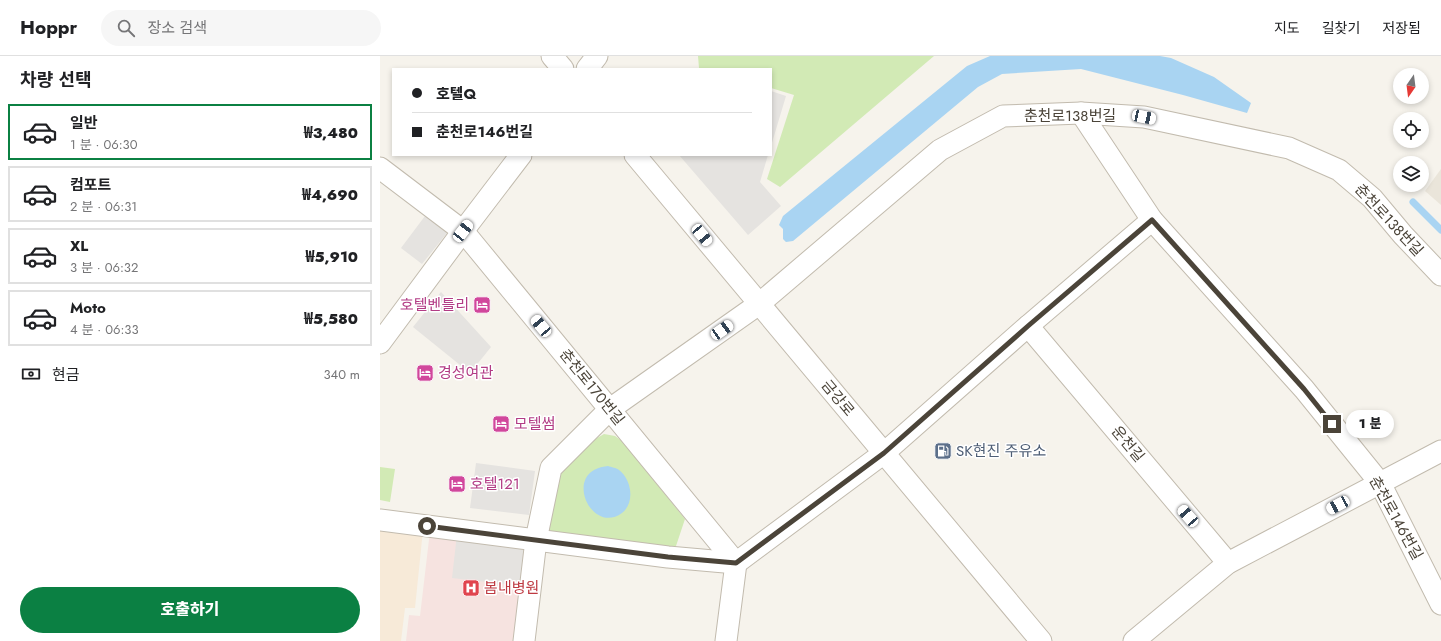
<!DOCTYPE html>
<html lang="ko">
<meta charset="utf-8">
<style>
:root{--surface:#fff;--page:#f6f6f6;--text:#202124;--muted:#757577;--line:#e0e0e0;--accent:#0b8043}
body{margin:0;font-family:Jost,"Noto Sans KR",sans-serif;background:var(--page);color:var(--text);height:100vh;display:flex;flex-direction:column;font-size:15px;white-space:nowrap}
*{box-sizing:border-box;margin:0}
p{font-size:13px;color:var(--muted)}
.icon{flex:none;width:22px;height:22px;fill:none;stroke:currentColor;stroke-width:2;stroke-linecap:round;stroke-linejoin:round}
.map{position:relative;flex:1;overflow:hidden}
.panel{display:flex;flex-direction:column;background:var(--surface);width:380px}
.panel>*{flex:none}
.top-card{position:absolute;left:12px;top:12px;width:380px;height:88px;border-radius:0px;box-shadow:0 2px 6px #0003;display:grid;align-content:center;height:88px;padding:0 20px;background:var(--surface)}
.needle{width:26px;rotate:194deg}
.fabs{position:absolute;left:1013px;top:12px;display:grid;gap:8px}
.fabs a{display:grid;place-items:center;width:36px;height:36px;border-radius:50%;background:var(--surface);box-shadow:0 2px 6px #0003;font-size:20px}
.end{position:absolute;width:18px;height:18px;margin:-9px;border:5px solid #4b4439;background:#fff;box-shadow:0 0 0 2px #fff}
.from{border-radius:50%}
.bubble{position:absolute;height:28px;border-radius:14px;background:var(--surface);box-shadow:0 2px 6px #0003;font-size:13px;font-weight:800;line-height:28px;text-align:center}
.car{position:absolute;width:12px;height:24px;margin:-12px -6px;border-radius:5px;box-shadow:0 0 3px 1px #0007;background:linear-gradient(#fff 24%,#345 0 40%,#fff 0 76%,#345 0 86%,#fff 0)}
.top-card b{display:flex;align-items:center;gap:14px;height:38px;font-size:15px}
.top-card b+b{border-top:1px solid var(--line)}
.top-card i{width:10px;height:10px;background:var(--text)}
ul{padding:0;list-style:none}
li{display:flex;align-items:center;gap:12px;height:56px;margin:0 8px 6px;padding:0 12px;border:2px solid var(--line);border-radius:0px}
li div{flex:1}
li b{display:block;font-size:15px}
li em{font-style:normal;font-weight:800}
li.active{border-color:var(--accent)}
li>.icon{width:36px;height:36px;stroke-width:1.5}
h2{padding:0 20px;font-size:18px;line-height:48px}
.pay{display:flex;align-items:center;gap:10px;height:44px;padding:0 20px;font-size:15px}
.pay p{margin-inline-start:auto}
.button{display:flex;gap:8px;margin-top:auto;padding:8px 20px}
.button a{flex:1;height:46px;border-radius:24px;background:var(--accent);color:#fff;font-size:16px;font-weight:800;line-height:46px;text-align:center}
header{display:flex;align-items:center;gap:24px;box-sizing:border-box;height:56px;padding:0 20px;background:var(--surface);border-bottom:1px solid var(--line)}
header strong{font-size:19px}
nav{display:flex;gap:22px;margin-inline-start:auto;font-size:14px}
.search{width:280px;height:36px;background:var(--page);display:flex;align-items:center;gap:10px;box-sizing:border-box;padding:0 14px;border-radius:22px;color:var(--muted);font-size:15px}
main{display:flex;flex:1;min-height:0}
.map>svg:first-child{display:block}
.residential{fill:#eae5da}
.commercial{fill:#f7ead8}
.medical{fill:#f6e3e0}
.green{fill:#d2eab5}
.parking{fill:#e5e3e0}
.water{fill:#a9d4f2}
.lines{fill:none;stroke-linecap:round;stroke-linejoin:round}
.stream{stroke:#a9d4f2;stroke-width:7}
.minor-casing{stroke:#c2bbae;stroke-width:23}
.minor{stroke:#fff;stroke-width:21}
.route{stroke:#4b4439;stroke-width:5}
.labels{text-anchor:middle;stroke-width:3;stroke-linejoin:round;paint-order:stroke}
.street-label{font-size:15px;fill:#4b4439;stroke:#fff}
.hotel-label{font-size:15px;fill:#b23c85;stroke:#fff;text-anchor:start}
.service-label{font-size:15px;fill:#4e5e75;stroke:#fff;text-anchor:start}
.health-label{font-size:15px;fill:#be3a42;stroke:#fff;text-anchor:start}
</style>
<header>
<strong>Hoppr</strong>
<div class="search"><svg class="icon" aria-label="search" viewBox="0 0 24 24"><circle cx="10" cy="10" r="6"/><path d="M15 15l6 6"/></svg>장소 검색</div>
<nav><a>지도</a><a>길찾기</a><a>저장됨</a></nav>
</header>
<main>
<section class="panel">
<h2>차량 선택</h2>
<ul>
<li class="active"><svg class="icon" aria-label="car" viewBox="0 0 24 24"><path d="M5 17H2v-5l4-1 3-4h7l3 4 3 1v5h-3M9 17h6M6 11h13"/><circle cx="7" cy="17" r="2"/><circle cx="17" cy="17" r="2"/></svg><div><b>일반</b><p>1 분 · 06:30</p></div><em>₩3,480</em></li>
<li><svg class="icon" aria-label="car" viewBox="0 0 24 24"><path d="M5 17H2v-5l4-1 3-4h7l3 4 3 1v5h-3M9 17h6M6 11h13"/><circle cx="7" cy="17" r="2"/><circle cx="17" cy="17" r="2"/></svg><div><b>컴포트</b><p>2 분 · 06:31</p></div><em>₩4,690</em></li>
<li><svg class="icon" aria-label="car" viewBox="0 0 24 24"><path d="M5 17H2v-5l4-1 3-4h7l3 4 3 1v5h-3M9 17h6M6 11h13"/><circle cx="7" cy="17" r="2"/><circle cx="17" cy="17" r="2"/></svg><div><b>XL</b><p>3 분 · 06:32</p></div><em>₩5,910</em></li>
<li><svg class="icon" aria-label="car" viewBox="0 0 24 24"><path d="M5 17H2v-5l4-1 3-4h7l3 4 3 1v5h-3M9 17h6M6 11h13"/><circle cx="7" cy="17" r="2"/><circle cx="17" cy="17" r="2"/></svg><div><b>Moto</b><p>4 분 · 06:33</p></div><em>₩5,580</em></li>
</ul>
<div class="pay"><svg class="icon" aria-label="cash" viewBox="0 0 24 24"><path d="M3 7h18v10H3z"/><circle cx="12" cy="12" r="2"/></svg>현금<p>340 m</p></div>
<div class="button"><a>호출하기</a></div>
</section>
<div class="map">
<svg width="1061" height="585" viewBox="0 0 1061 585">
<rect width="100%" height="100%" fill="#f6f3ec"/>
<polygon class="residential" points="1061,113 1061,149 1045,135"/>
<polygon class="commercial" points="0,468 43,474 35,552 25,552 21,585 0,585"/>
<polygon class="medical" points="50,475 146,487 141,530 139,534 133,585 26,585 29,559 40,560"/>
<g class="green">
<polygon points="318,0 554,0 400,131 387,123 414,39 391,32 391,13 324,13 319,12"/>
<polygon points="224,378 235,380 242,385 305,463 295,493 165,474 176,419 212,385"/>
<polygon points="0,411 15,413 10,446 0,444"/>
</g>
<g class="parking">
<polygon points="391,35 406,40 391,90"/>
<polygon points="299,99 388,99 380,126 401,150 368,179"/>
<polygon points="45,160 67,177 42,208 21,192"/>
<polygon points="61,236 111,291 90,317 33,271"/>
<polygon points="96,407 155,415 149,459 90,452"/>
<polygon points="77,478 146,487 141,530 72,522"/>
</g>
<g class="water">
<polygon points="610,0 780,0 791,2 834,21 871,47 867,57 803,39 701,13 622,18 598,31 413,185 406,186 403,183 403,173 399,169 403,160 587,10"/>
<path d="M228 410C231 411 237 412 239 414 252 424 255 447 242 457 211 480 181 414 228 410Z"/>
</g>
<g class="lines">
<polyline class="stream" points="1033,146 1061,174"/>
<defs>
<g id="minor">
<polyline points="172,0 183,13"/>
<polyline points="207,13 217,0"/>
<polyline points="701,57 772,164 924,333 1000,427 1061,548"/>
<polyline points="255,99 661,585"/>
<polyline points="0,112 83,175 356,507 346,585"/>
<polyline points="648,270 848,507"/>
<polyline points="0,287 83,175 141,99"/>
<polyline points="0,464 288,501 356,507 504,397 648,270 772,164"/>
<polyline points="144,585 156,484 171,412 230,353 379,248 560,94 623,60 701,57 764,61 909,92 959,114 992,142 1023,179 1061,219"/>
<polyline points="754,585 848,507 1061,395"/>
</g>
</defs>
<use href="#minor" class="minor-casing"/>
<use href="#minor" class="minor"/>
</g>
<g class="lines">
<polyline class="route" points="47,470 288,501 356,507 504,397 648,270 772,164 924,333 952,368"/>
</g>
<defs>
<symbol id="hotel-square" viewBox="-11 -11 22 22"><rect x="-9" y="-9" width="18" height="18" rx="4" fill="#d1479c" stroke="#fff"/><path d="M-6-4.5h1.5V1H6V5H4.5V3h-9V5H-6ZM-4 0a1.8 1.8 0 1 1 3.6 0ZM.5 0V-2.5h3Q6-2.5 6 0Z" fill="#fff"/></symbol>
<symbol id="fuel-square" viewBox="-11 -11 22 22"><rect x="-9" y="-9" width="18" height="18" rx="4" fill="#5c6f8a" stroke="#fff"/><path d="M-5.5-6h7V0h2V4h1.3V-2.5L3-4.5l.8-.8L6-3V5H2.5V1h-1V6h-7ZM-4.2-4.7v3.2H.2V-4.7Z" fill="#fff"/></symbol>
<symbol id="hospital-square" viewBox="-11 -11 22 22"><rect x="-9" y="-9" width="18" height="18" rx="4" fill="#e0444e" stroke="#fff"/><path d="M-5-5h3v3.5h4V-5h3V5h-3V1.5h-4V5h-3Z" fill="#fff"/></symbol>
</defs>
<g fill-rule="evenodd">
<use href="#hotel-square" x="92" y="239" width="20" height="20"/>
<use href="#hotel-square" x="35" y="307" width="20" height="20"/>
<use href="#hotel-square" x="111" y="358" width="20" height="20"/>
<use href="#fuel-square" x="553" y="385" width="20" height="20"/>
<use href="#hotel-square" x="67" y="418" width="20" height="20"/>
<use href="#hospital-square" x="81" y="522" width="20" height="20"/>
</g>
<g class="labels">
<g class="street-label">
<text x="690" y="65">춘천로138번길</text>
<text transform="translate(1009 164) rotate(47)" y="5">춘천로138번길</text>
<text transform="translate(212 331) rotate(51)" y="5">춘천로170번길</text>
<text transform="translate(458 342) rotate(50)" y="5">금강로</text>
<text transform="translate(748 388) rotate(50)" y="5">운천길</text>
<text transform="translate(1016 462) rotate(61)" y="5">춘천로146번길</text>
</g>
<g class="hotel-label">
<text x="89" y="254" text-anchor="end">호텔벤틀리</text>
<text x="58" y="322">경성여관</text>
<text x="134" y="373">모텔썸</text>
<text x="90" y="433">호텔121</text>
</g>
<g class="service-label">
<text x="576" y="400">SK현진 주유소</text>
</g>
<g class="health-label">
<text x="104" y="537">봄내병원</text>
</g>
</g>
</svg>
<div class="fabs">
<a><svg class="needle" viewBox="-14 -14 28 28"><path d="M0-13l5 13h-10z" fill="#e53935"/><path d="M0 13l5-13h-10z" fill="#757577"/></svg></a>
<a><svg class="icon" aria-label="locate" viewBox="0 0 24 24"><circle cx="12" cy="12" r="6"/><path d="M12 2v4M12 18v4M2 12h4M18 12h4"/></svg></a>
<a><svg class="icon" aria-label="layers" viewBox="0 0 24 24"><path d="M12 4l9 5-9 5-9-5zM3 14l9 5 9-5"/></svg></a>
</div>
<i class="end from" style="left:47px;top:470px"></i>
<i class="end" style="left:952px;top:368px"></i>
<div class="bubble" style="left:966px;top:354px;width:48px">1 분</div>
<i class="car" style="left:764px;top:61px;rotate:102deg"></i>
<i class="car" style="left:83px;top:175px;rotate:38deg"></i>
<i class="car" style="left:322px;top:179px;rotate:140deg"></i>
<i class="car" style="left:161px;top:270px;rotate:320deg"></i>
<i class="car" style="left:342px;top:274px;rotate:55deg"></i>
<i class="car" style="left:958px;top:449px;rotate:242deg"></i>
<i class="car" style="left:808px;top:460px;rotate:319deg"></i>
<div class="top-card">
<b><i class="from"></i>호텔Q</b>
<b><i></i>춘천로146번길</b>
</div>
</div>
</main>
